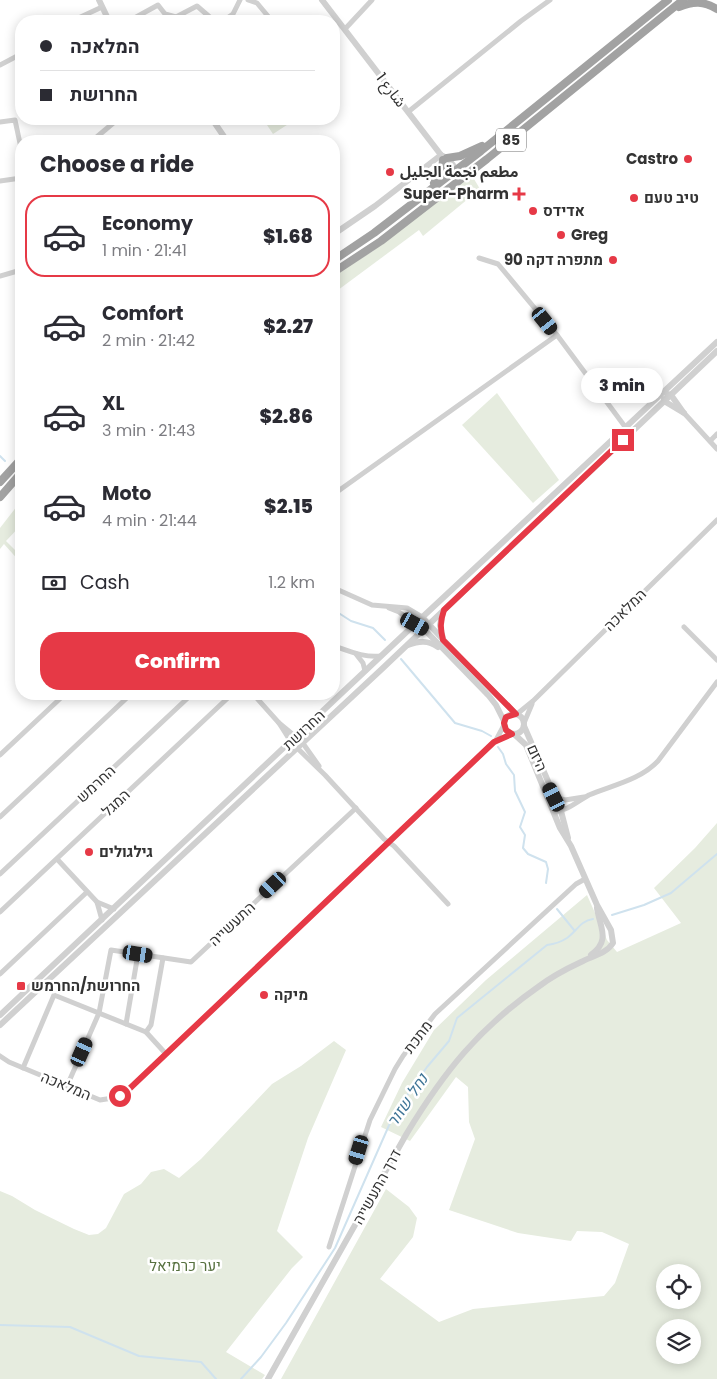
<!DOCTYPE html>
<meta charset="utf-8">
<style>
:root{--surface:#fff;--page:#f2f2f3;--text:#2b2b33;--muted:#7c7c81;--line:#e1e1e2;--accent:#e63946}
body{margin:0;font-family:Poppins,"Noto Sans Arabic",Heebo,sans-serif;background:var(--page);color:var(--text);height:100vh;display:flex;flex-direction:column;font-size:19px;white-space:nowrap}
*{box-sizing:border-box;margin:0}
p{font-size:16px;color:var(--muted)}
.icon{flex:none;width:28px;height:28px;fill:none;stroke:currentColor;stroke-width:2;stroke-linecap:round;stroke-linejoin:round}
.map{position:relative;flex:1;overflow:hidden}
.panel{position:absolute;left:15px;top:135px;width:325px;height:565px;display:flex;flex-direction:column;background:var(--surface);border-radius:20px;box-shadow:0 2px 12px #0003}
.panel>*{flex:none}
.banner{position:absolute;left:15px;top:15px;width:325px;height:110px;border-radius:20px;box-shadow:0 2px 12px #0003;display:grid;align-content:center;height:110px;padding:0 25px;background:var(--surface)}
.buttons{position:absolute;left:656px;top:1264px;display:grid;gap:10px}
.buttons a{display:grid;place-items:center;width:45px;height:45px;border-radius:50%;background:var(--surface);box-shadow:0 2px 12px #0003;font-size:25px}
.end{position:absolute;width:22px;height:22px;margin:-11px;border:6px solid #e63946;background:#fff;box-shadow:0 0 0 2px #fff}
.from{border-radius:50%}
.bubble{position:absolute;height:35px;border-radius:18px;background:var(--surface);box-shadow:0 2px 12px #0003;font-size:16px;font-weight:800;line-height:35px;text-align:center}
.car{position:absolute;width:15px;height:30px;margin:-15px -8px;border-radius:6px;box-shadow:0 0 4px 1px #0007;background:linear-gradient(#222 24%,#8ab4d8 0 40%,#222 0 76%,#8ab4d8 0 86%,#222 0)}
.banner b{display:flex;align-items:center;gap:18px;height:48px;font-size:19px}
.banner b+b{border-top:1px solid var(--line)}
.banner i{width:12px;height:12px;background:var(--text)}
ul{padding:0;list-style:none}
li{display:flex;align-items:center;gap:15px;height:82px;margin:0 10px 8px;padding:0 15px;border:2px solid transparent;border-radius:20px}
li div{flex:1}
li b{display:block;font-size:19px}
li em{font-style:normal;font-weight:800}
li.selected{border-color:var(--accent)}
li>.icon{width:45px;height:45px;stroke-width:1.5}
h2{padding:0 25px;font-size:22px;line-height:60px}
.pay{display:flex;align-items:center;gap:12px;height:55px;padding:0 25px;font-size:19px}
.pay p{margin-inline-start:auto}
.primary-button{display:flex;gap:10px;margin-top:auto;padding:10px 25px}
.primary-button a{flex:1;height:58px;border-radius:20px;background:var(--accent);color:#fff;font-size:20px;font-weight:800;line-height:58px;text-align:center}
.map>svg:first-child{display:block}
.green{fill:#e6ecdf;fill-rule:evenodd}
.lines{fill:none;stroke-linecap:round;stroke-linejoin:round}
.stream{stroke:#cfe2ee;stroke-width:2}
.minor{stroke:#d0d0d0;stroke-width:5}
.tertiary{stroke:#d0d0d0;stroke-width:6}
.trunk{stroke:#a2a2a2;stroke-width:8}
.route{stroke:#e63946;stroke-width:6}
.poi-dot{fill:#e63946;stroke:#fff;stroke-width:2}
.labels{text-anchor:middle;stroke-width:5;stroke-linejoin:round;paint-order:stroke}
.shield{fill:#fff;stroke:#707070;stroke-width:1}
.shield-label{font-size:14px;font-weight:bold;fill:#333}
.street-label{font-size:15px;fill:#333;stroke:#fff}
.poi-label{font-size:15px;font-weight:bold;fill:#333;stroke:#fff;text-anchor:start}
.park-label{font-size:15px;fill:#56703f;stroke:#fff}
.water-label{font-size:16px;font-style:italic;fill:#3f7597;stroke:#fff}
</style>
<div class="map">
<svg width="717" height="1379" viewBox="0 0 717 1379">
<rect width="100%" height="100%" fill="#fff"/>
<g class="green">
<polygon points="263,119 292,119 293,121 273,134"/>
<polygon points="471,174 480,189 423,236 419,230 334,293 334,275 373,251"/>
<polygon points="497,393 559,480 533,503 462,425"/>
<polygon points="21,501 21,525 6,541 21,556 21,563 4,544 0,549 0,528"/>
<path d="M717 823V1379H281L386 1189 409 1207 417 1218 413 1237 380 1279 439 1322 473 1309 604 1296 615 1283 629 1244 602 1232 577 1231 571 1241 518 1233 449 1210 475 1139 469 1122 468 1087 456 1077 410 1141 381 1127 402 1083 434 1030 486 980 587 895 607 940 617 952 681 923 654 888 695 848ZM665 1272H692V1300H665ZM665 1328H692V1355H665Z"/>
<polygon points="334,1041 346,1050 308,1138 277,1231 303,1257 292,1268 226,1352 265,1375 262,1379 0,1379 0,1191 12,1196 35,1210 74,1229 89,1235 98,1234 106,1228 124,1194 141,1184 151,1172 164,1169 179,1178 201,1159 272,1084 301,1066"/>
</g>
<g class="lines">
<g class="stream">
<polyline points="0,456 5,461"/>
<polyline points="334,610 351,621 373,628 385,640"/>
<polyline points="401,659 455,723 482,731 491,736"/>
<polyline points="498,747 503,754 506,764 514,775 515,791 525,812 520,827 525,835 523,848 528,854 546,862 548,869 546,883"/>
<polyline points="557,909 574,930"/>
<polyline points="612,915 644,905 671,893 717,854"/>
<polyline points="0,1325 70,1327 139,1356 201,1362 216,1379"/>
<path d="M241 1379 261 1357 286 1323 335 1248 394 1114 427 1067 449 1041 457 1018 547 945C555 944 561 942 567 938 577 931 580 921 593 919"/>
</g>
<g class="minor">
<polyline points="248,0 257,3 272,21"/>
<polyline points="72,21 102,7"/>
<polyline points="129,21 158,5 165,14 176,17 197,6 212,19 220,21"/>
<polyline points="223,21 233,14 240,0"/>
<polyline points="345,29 372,0"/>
<polyline points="0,65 21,54"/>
<polyline points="408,112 521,21 550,0"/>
<polyline points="0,122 15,120 21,148"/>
<polyline points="92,141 118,119"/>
<polyline points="209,141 225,138"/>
<polyline points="0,181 21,178"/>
<polyline points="479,258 498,264 557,335"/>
<polyline points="0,276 21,270"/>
<polyline points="684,413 717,449"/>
<polyline points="710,441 717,434"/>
<polyline points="334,494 557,335 626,428"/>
<polyline points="334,588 372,605 407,608 422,617"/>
<polyline points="389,608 399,612 415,624"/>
<polyline points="684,627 717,660"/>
<path d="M334 646C349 651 364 658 381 656"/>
<polyline points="356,654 363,663 365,671"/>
<polyline points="253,694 279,723 302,742 319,766"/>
<polyline points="517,714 533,701 717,520"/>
<polyline points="279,723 291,742 325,775 384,839 394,846 448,904"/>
<polyline points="524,723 532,704"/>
<polyline points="495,742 504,725"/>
<polyline points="0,755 65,694"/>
<polyline points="554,797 565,800 584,797"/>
<path d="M554 812C567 811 578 801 589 795 613 785 640 780 658 761L717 682"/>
<polyline points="0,817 131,694"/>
<polyline points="57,859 97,902 102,920"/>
<polyline points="0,874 192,694"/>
<polyline points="97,902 114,909"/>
<polyline points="0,912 232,694"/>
<polyline points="0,974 87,892"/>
<polyline points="126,1024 138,954"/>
<polyline points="146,1032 151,1025 163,958"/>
<polyline points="0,1056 9,1062 100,1100 113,1098 126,1092 494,742 512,734"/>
<polyline points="23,1068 54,995 146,1032 166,1054"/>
<polyline points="67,1086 99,1013 111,950 191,962 356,808"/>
<polyline points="329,1247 370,1120 395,1069 403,1056 435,1014 576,884 585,879"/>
</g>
<g class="tertiary">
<polyline points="99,0 109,21"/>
<path d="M322 0 441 155C452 160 456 169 460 180"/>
<polyline points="212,119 227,141"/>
<polyline points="334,234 375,206 441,155"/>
<polyline points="667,394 671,395 683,412"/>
<polyline points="664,399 664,401 684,413"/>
<polyline points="422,617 466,664 516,714"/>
<polyline points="422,627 489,696 496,705 504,721"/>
<polyline points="443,639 440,625 443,612"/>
<path d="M408 645C419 641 428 640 438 647"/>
<circle cx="514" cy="724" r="10"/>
<polyline points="524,726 561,811 568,838"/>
<path d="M591 955C611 940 600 928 597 908"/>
<polyline points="0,1015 415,624 717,342"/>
<polyline points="0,1025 384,667 717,351"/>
<path d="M268 1379 407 1133C444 1072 478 1029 538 987 551 977 566 969 581 962 592 956 606 954 613 943L611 930 597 905 571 846 560 828 526 745 514 734"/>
</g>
<g class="trunk">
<path d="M679 7C694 1 703 1 717 9"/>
<polyline points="447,158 460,156 482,146"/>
<polyline points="434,183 442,170 443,160"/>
<polyline points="334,260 374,233 481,151 668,0"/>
<polyline points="334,272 381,241 487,159 683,0"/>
<polyline points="0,482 21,459"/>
<polyline points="0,497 21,473"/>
</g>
</g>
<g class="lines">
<path class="route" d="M120 1096 126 1092 494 742 512 734 506 730 504 723 506 717 516 714 443 640C440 629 440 621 444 610L623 440"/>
</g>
<g class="poi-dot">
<circle cx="688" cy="159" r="5"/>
<circle cx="390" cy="172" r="5"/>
<path d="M516.5 186.5h5v5h5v5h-5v5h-5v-5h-5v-5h5z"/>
<circle cx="634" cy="198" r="5"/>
<circle cx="533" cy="211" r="5"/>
<circle cx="561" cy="235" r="5"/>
<circle cx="613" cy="260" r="5"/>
<circle cx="89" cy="852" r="5"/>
<rect x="16" y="981" width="10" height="10" rx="2.5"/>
<circle cx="264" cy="995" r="5"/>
</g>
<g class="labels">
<rect class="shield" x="496" y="128.5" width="30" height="23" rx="4"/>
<g class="shield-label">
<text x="511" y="145">85</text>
</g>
<g class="street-label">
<text transform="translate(391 90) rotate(53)" y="5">شارع 1</text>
<text transform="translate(625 610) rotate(-45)" y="5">המלאכה</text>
<text transform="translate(304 730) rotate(-43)" y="5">החרושת</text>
<text transform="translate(537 758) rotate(66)" y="5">היזם</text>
<text transform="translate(96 784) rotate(-43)" y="5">החרמש</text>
<text transform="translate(116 803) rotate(-43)" y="5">המגל</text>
<text transform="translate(232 924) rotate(-43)" y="5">התעשייה</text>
<text transform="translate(418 1037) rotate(-53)" y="5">מתכת</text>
<text transform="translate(66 1086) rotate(22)" y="5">המלאכה</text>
<text transform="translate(377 1187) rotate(-61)" y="5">דרך התעשייה</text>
</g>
<g class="poi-label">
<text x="678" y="164" text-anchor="end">Castro</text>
<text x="400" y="177">مطعم نجمة الجليل</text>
<text x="509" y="199" text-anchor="end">Super-Pharm</text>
<text x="644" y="203">טיב טעם</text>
<text x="543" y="216">אדידס</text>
<text x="571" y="240">Greg</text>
<text x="603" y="265" text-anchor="end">מתפרה דקה 90</text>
<text x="99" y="857">גילגולים</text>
<text x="31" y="991">החרושת/החרמש</text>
<text x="274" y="1000">מיקה</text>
</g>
<g class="park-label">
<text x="185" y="1271">יער כרמיאל</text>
</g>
<g class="water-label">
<text transform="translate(407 1100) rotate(-56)" y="6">נחל שזור</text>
</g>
</g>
</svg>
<div class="buttons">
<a><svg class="icon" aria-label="locate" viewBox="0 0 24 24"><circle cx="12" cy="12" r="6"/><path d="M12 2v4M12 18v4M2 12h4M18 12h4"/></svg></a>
<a><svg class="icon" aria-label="layers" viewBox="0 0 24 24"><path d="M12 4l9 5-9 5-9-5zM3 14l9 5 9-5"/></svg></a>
</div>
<i class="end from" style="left:120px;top:1096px"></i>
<i class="end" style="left:623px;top:440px"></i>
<div class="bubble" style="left:581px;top:368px;width:82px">3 min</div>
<i class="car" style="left:545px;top:321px;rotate:141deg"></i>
<i class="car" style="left:415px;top:624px;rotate:119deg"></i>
<i class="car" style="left:554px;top:797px;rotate:334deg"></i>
<i class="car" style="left:273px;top:885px;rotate:227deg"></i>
<i class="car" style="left:138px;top:954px;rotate:99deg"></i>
<i class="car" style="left:82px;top:1052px;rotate:24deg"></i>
<i class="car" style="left:359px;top:1150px;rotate:197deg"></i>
<div class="banner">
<b><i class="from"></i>המלאכה</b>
<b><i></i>החרושת</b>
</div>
<section class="panel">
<h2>Choose a ride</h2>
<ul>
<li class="selected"><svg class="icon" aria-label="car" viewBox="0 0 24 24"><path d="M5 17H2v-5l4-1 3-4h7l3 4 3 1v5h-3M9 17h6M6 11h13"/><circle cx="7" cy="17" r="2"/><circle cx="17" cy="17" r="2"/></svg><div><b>Economy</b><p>1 min · 21:41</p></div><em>$1.68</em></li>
<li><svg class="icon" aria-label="car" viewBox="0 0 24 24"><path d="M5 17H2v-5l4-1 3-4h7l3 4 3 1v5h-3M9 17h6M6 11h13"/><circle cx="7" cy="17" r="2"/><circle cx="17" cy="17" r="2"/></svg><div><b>Comfort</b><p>2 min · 21:42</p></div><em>$2.27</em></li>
<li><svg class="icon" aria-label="car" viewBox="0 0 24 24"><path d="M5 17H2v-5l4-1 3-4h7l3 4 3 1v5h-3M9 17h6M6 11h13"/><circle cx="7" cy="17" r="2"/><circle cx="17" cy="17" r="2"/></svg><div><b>XL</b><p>3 min · 21:43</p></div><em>$2.86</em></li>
<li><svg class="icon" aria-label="car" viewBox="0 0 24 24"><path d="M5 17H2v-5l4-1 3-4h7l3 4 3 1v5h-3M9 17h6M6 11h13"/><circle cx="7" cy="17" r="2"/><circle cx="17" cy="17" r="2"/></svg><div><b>Moto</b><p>4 min · 21:44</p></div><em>$2.15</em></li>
</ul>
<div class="pay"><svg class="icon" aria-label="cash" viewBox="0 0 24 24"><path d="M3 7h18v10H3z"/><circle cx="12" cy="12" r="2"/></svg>Cash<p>1.2 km</p></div>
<div class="primary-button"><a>Confirm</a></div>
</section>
</div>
